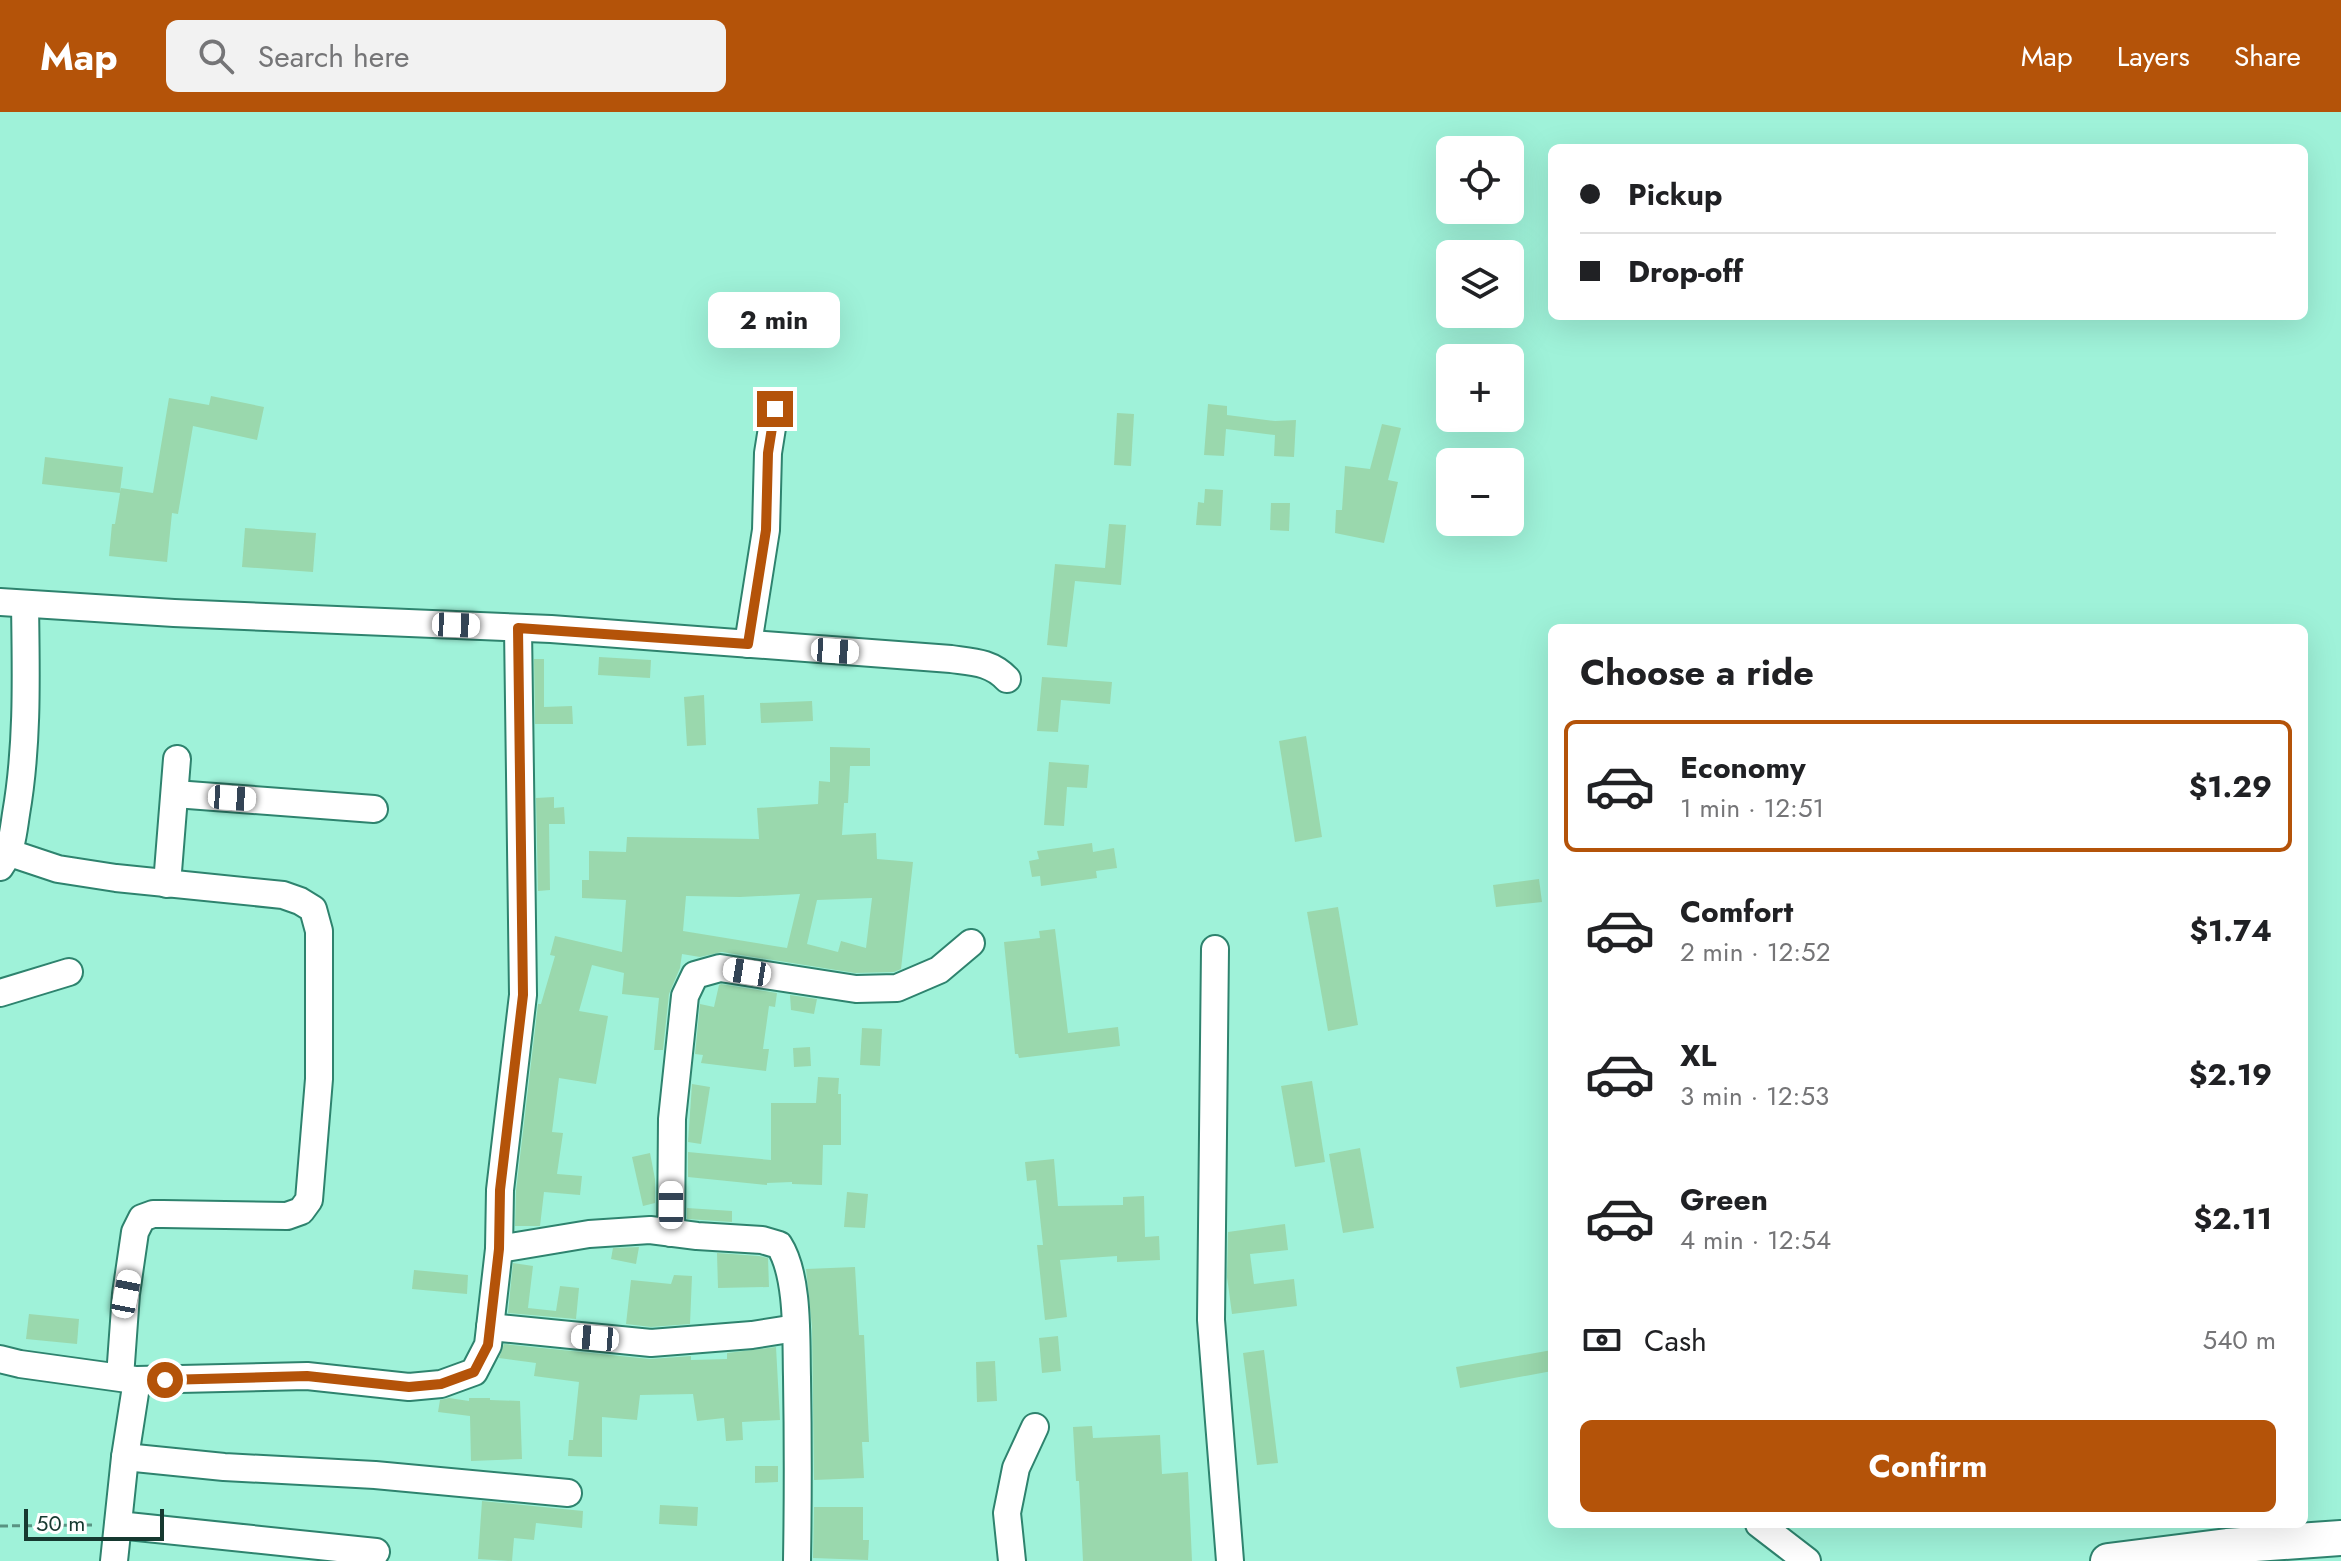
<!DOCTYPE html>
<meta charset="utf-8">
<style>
:root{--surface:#fff;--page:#f2f2f2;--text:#202124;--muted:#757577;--line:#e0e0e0;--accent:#b45309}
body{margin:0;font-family:Jost,sans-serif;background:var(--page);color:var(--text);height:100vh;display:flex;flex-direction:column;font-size:30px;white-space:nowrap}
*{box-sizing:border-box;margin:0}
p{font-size:26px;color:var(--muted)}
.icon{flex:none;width:44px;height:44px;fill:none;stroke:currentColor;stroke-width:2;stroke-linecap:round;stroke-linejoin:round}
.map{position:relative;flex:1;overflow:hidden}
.sheet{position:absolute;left:1548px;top:512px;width:760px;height:904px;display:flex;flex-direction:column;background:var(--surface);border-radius:12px;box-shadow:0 8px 32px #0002}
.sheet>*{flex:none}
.hud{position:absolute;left:1548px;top:32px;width:760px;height:176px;border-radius:12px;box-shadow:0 8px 32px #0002;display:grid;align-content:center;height:176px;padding:0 32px;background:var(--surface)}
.controls{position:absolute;left:1436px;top:24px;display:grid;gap:16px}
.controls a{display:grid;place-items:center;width:88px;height:88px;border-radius:12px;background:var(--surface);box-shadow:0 8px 32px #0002;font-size:40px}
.scale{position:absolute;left:24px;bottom:20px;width:140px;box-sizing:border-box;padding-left:8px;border:4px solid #163930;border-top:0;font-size:22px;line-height:28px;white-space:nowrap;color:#163930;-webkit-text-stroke:6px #fff;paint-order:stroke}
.end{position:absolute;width:36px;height:36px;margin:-18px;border:10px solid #b45309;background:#fff;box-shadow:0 0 0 4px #fff}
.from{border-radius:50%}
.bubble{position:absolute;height:56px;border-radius:12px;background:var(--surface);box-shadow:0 8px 32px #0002;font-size:26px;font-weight:700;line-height:56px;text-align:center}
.car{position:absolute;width:24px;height:48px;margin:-24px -12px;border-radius:10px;box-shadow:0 0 6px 2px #0007;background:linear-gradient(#fff 24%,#345 0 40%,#fff 0 76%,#345 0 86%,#fff 0)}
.hud b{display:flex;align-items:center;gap:28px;height:76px;font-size:30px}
.hud b+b{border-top:2px solid var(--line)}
.hud i{width:20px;height:20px;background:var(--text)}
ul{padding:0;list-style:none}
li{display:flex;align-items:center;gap:24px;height:132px;margin:0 16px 12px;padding:0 16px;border:4px solid transparent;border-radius:12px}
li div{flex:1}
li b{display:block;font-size:30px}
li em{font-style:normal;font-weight:700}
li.selected{border-color:var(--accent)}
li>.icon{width:72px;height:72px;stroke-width:1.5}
h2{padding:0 32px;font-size:36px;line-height:96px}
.pay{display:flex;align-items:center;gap:20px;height:88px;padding:0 32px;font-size:30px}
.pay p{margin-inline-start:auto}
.action{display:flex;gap:16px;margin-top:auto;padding:16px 32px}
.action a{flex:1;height:92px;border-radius:12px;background:var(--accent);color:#fff;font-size:32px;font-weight:700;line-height:92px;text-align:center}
header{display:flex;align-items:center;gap:48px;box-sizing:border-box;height:112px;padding:0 40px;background:var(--accent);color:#fff}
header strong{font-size:38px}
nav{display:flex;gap:44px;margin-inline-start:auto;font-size:28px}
.search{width:560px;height:72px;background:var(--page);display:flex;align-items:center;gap:20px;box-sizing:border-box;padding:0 28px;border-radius:12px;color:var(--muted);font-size:30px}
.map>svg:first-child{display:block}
.building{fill:#9ad8ad;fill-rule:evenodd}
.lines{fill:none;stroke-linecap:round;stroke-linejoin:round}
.minor-casing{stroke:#2e836e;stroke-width:30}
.major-casing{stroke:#2e836e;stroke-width:38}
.path{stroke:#599382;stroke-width:3;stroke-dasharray:8 4;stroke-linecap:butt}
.minor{stroke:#fff;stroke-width:26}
.major{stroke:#fff;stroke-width:34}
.route{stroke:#b45309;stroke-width:10}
</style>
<header>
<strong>Map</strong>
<div class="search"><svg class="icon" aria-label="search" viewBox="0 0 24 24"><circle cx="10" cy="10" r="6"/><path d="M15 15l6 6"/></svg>Search here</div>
<nav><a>Map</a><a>Layers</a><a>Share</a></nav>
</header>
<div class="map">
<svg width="2341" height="1449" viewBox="0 0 2341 1449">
<rect width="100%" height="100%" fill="#9ff2d9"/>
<g class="building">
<polygon points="211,284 264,295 257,328 193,314 178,402 172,401 167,450 109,444 112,412 115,412 120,381 42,372 45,345 123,355 120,380 121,376 153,381 169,286 209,293"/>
<polygon points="1208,292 1227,294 1227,303 1275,309 1296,308 1294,345 1274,344 1275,323 1226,317 1224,344 1204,343"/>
<polygon points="1117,301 1134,302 1131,354 1114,353"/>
<polygon points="1382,312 1401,316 1388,368 1398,370 1384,431 1335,421 1336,398 1342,398 1345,354 1370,357"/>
<polygon points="1205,377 1223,378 1221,414 1196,413 1198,390 1204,391"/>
<polygon points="1271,391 1290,391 1289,419 1270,418"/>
<polygon points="1109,412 1126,413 1121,473 1075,469 1067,535 1047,533 1055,452 1105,456"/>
<polygon points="245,416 316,421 313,460 242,455"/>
<polygon points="599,545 651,548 650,566 598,563"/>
<polygon points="534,547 544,547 544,595 572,594 573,612 535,612"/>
<polygon points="1042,565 1112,570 1110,592 1061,588 1058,620 1037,619"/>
<polygon points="704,583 706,633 687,634 684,585"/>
<polygon points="812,589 813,609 761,611 760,591"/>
<polygon points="1306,624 1322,725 1295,730 1279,629"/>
<path d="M830 635 870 636V654H850L848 691H844L842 723 876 721 877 747 913 750 901 857 894 860 855 861 722 840 700 845 682 842 680 856 669 882 663 938H654L659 886 622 882 624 861 592 853 579 899 608 904 596 972 559 966 552 1020 563 1021 557 1062 582 1064 580 1083 544 1080 540 1114H515L516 1079 538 892H541L555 844 550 843 555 824 622 840 626 788 582 786V768H589V739L626 740 627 725 759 727 757 696 818 692 819 669 830 670ZM800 782 787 836 683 819 686 784 740 785ZM872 786 866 836 841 829 838 840 807 832 817 788Z"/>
<polygon points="1049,650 1089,653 1087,676 1067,675 1064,714 1044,713"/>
<polygon points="554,685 554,696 564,695 565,712 549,712 550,778 538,779 536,686"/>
<polygon points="1092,731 1093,740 1114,736 1117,756 1096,759 1097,766 1041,774 1040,764 1032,765 1029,749 1039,747 1037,739"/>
<polygon points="1539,767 1542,790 1496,795 1493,773"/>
<polygon points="1338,795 1358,913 1328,919 1307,800"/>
<polygon points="1055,817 1068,921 1118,915 1120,934 1019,946 1018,942 1015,942 1004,830 1040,826 1039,819"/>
<polygon points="721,872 777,881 775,895 769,894 763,937 769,937 766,959 701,951 703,943 695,942 700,892 714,895 719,873"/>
<polygon points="790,883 817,887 814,902 791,898"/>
<polygon points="862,916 882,917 880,954 860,953"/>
<polygon points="810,935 811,954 794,955 793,936"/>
<polygon points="818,965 839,966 838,982 841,982 841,1033 823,1033 822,1073 792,1072 792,1070 767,1071 767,1073 688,1065 688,1040 771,1048 771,991 816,991"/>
<polygon points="1312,969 1325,1050 1295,1055 1281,974"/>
<polygon points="692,972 710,975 701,1032 688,1030"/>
<polygon points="1360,1036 1374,1116 1343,1121 1329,1042"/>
<polygon points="650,1041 655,1067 655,1091 643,1094 632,1045"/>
<polygon points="1054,1047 1058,1094 1123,1093 1123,1085 1144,1084 1145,1125 1159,1124 1160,1148 1117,1150 1117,1144 1060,1148 1067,1205 1045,1208 1037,1133 1043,1133 1036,1068 1027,1069 1025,1050"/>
<polygon points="847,1080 868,1082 865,1116 844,1115"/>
<polygon points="687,1096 732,1099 732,1110 687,1107"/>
<polygon points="1285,1112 1288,1138 1250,1142 1254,1172 1294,1167 1297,1194 1232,1202 1227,1165 1228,1120"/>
<polygon points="639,1135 636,1152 611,1147 613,1136"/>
<polygon points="717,1141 759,1144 768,1146 769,1175 718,1176"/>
<polygon points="513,1151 533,1154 528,1196 556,1199 560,1174 579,1176 576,1207 508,1201"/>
<polygon points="855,1155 859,1223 864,1223 869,1330 862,1330 864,1366 814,1368 812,1215 806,1157"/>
<polygon points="414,1158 468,1163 467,1182 412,1177"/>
<polygon points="674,1163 692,1164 690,1212 651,1215 626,1212 631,1168 671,1172"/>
<polygon points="29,1202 79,1207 77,1232 26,1227"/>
<polygon points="1058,1224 1061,1259 1042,1261 1039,1226"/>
<polygon points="504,1232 650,1247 691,1244 691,1248 727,1247 727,1241 776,1235 780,1308 742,1310 743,1328 726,1329 724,1306 697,1309 693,1282 640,1283 637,1308 602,1305 602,1345 568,1344 569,1328 573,1328 579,1270 534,1264 536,1251 499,1246"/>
<polygon points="1264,1238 1278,1351 1257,1353 1243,1241"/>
<polygon points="1552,1238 1552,1259 1460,1276 1456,1255"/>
<polygon points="995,1249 997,1289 977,1290 976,1250"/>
<polygon points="449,1286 469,1289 469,1286 490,1286 490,1288 520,1289 522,1347 471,1349 470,1304 438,1300 440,1288"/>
<polygon points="1092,1314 1093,1326 1160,1323 1162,1362 1188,1360 1192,1449 1083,1449 1079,1369 1076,1369 1073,1315"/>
<polygon points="755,1354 778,1354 778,1370 755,1371"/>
<polygon points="482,1389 583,1399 582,1416 536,1411 534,1428 514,1426 512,1449 478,1447"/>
<polygon points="660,1393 698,1395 697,1414 659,1412"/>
<polygon points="814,1395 863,1395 863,1428 869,1428 868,1448 813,1446"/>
</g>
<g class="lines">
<defs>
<g id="minor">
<path d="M0 490 174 501 551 517 951 547C973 550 991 550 1007 567"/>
<polyline points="748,532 766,418 768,341 775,297"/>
<polyline points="175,682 374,697"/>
<polyline points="10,741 58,757 116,766 283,783 300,789 313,797 319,819 319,967 309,1088 301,1099 287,1104 163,1102 153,1102 142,1106 135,1120 126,1182 120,1265"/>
<path d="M0 755C12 738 13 722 16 702 28 633 26 562 25 492"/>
<polyline points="167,772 177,647"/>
<polyline points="1215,837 1211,1208 1230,1449"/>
<polyline points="0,881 69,860"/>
<polyline points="671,1121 672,1007 685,884 695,863 720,856 856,877 897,876 939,858 971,831"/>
<path d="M499 1137 589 1122 650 1118 697 1124 762 1128 779 1133C799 1164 796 1228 797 1265 798 1326 798 1388 797 1449"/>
<polyline points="490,1215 651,1231 752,1223 796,1216"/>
<polyline points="0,1247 20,1252 135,1268"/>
<polyline points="125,1345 224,1355 375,1363 568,1381"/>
<polyline points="1759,1412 1807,1449"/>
<polyline points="118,1413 376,1440"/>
<polyline points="114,1449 125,1345 137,1268 307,1264 409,1275 441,1272 474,1260 488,1233 499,1137 500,1078 523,883 518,516"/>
<polyline points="1012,1449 1007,1401 1016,1356 1035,1315"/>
</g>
<polyline id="major" points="2108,1449 2227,1434 2341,1426"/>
</defs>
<use href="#minor" class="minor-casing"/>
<use href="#major" class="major-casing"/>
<polyline class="path" points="0,1414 94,1413"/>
<use href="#minor" class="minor"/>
<use href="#major" class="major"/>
</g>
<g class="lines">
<polyline class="route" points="165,1268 307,1264 409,1275 441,1272 474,1260 488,1233 499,1137 500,1078 523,883 518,516 748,532 766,418 768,341 775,297"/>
</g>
</svg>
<div class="controls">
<a><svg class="icon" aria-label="locate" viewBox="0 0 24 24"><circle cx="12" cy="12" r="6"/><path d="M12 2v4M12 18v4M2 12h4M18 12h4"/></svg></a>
<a><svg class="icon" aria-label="layers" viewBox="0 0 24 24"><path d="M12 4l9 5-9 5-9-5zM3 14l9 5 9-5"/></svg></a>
<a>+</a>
<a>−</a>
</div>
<div class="scale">50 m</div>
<i class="end from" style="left:165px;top:1268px"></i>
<i class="end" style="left:775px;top:297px"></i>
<div class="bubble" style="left:708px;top:180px;width:132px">2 min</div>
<i class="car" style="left:456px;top:513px;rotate:92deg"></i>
<i class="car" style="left:835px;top:539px;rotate:94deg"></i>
<i class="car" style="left:232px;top:686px;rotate:94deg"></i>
<i class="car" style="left:747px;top:860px;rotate:279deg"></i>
<i class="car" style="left:671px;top:1093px;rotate:0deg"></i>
<i class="car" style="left:126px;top:1182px;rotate:11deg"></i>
<i class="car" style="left:595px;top:1226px;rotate:275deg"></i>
<div class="hud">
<b><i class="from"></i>Pickup</b>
<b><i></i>Drop-off</b>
</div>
<section class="sheet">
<h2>Choose a ride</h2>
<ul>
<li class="selected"><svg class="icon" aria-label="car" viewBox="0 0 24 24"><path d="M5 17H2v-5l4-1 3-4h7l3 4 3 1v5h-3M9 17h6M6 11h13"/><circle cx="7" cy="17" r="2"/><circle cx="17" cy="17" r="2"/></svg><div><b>Economy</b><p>1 min · 12:51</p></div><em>$1.29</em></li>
<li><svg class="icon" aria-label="car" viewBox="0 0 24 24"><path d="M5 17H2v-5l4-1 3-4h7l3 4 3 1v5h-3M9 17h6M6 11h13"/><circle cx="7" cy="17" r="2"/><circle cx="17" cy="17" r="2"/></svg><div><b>Comfort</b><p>2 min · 12:52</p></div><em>$1.74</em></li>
<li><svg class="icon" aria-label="car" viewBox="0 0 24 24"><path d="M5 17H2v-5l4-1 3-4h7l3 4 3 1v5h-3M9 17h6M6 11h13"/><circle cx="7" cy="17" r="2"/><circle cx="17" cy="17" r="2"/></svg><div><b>XL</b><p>3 min · 12:53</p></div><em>$2.19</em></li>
<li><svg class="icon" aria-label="car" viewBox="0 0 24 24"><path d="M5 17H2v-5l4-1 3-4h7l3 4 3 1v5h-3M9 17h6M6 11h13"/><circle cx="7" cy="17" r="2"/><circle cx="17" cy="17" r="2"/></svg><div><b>Green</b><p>4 min · 12:54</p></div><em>$2.11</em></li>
</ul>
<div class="pay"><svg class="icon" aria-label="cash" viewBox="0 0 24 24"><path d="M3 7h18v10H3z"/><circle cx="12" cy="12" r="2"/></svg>Cash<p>540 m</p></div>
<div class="action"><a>Confirm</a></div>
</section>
</div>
